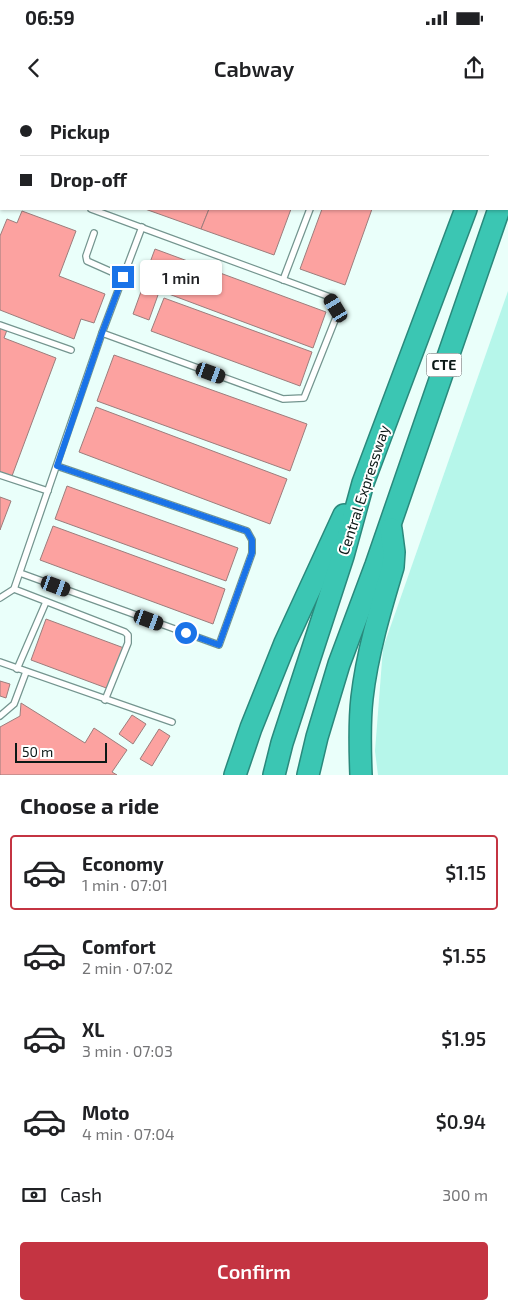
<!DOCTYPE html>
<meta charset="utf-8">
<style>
:root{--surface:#fff;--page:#f2f2f2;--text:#202124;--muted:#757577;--line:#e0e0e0;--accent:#c43442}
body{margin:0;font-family:"Exo 2",sans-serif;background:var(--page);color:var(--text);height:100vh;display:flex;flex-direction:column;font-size:19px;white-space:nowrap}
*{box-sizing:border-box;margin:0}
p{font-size:16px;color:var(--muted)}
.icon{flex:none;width:28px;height:28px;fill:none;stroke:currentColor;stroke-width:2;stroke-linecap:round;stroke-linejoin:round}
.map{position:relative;height:675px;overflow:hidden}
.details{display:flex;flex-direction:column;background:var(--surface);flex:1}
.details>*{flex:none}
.top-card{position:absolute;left:0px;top:0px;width:509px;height:110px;box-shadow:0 1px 4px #0004;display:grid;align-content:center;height:110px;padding:0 20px;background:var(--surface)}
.scale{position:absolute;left:15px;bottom:12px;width:92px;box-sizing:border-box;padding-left:5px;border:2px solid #0b1816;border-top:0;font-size:14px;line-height:18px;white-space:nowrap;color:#0b1816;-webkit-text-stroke:4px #fff;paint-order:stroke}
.end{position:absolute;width:22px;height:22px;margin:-11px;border:6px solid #1a73e8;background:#fff;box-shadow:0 0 0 2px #fff}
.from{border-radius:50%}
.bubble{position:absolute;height:35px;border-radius:5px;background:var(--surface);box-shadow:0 1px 4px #0004;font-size:16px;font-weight:600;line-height:35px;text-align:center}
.car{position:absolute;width:15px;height:30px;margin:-15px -8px;border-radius:6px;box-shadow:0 0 4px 1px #0007;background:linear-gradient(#222 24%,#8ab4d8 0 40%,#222 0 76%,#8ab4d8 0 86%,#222 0)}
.top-card b{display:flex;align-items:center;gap:18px;height:48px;font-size:19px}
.top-card b+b{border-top:1px solid var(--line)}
.top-card i{width:12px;height:12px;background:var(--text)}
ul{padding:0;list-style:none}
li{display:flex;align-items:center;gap:15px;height:75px;margin:0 10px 8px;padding:0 10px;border:2px solid transparent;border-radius:5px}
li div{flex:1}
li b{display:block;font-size:19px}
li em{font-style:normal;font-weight:600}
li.current{border-color:var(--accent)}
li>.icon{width:45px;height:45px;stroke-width:1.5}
h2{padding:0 20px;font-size:22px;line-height:60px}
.pay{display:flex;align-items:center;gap:12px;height:55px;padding:0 20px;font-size:19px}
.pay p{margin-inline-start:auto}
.button{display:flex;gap:10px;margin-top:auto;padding:10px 20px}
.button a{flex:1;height:58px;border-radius:5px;background:var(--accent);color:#fff;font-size:20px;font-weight:600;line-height:58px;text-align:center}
.status{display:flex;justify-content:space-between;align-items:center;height:35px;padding:0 25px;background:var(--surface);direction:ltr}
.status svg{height:14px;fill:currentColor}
header{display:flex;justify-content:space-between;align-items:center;height:65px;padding:0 20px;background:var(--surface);font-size:22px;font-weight:600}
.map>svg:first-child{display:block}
.green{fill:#b6f6ea}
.building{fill:#fca2a0;stroke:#9c7d7c}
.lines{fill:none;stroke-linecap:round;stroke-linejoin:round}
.lane-casing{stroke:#74958f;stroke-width:8}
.secondary-casing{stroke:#74958f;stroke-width:19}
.highway-casing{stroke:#2a897c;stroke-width:24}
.lane{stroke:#fff;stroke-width:5.5}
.secondary{stroke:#fff;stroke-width:16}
.highway{stroke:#3bc6b3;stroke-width:21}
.route{stroke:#1a73e8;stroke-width:6}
.labels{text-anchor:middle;stroke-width:4;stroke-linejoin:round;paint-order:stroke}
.shield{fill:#fff;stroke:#545d5c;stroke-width:1}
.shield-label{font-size:14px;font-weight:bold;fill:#0b1816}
.street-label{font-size:15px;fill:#0b1816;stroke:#fff}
</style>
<div class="status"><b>06:59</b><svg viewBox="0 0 49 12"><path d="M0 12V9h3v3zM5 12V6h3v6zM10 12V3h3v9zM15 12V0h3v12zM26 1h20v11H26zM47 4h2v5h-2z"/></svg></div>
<header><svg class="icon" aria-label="back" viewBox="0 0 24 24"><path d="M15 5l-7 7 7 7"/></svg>Cabway<svg class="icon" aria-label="share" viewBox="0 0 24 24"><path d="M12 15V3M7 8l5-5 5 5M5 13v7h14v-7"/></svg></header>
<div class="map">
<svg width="508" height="675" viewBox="0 0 508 675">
<rect width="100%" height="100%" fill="#eafffa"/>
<polygon class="green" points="508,191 508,675 378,675 375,651 383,548"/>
<g class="building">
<polygon points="59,0 138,0 141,1 62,1"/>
<polygon points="145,109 209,109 201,129"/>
<polygon points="209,109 291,109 274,155 201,129"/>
<polygon points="322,109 372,109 345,185 300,169"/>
<polygon points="22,111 76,131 59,176 105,194 94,223 81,219 74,239 0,210 0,136 7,119 17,123"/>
<polygon points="155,149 326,212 313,248 142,184"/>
<polygon points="142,189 158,195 149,220 133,214"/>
<polygon points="164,198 312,252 300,286 151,231"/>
<polygon points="0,228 7,230 4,238 56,258 12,376 0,372"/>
<polygon points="114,255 307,324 290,371 97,301"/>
<polygon points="96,307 287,379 270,424 79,352"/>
<polygon points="67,386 238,448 226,481 55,419"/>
<polygon points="0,397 11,401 0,430"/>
<polygon points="53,426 225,489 213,524 40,460"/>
<polygon points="46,519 124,548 109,589 31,560"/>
<polygon points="0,581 10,584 6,598 0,596"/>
<polygon points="21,603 85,643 94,628 127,650 112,672 117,675 0,675 0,627 20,616"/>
<polygon points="132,615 146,624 133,644 119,634"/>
<polygon points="159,629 170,636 152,666 140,659"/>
</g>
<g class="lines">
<defs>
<g id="lane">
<polyline points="276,0 279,1"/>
<polyline points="0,75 1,76"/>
<polyline points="91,109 330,197 336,208 337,215 304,298 283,299 102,233"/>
<polyline points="94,133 86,156 87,161 123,177"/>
<polyline points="283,180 310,109"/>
<polyline points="0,225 71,250"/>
<polyline points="0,375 48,391"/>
<polyline points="20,473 219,545 252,453 252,440 247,431 57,366"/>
<polyline points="14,489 125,532 128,535 128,543 105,600"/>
<polyline points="0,498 14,489 102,233 142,127"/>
<polyline points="0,562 172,622"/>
<polyline points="17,569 46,502"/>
<polyline points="0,616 14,604 26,572"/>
</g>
<g id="secondary">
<polyline points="21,1 21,0"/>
<polyline points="0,55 1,52"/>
</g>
<g id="highway">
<polyline points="507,1 507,0"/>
<polyline points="508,84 508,83"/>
<polyline points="235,675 251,628 285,543 344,415"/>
<polyline points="274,675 282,643 343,456 363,383 466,109"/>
<polyline points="308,675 317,637 339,564 376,465 499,109"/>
<path d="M361 675C360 650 359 624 362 598 367 554 380 510 393 467L394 452 391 429"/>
</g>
</defs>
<use href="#lane" class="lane-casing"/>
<use href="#secondary" class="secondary-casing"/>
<use href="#highway" class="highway-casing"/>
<use href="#lane" class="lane"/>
<use href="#secondary" class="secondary"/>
<use href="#highway" class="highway"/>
</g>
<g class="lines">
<polyline class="route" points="123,177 102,233 57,366 247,431 252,440 252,453 219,545 186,533"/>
</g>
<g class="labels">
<rect class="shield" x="426.5" y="253.5" width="35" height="23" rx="4"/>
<g class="shield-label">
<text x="444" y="270">CTE</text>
</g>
<g class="street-label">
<text transform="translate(364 390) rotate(-72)" y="5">Central Expressway</text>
</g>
</g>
</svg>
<div class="scale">50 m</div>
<i class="end from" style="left:186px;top:533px"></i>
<i class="end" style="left:123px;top:177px"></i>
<div class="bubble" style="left:140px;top:160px;width:82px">1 min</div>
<i class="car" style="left:336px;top:208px;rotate:329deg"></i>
<i class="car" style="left:211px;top:273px;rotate:110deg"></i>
<i class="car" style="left:56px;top:486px;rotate:110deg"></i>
<i class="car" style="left:149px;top:520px;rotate:110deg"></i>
<div class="top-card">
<b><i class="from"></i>Pickup</b>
<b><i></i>Drop-off</b>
</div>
</div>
<section class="details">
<h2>Choose a ride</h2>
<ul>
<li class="current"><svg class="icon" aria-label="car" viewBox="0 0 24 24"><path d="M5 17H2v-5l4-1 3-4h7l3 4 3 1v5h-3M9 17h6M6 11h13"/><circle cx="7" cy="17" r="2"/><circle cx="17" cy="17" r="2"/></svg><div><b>Economy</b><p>1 min · 07:01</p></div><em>$1.15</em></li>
<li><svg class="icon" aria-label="car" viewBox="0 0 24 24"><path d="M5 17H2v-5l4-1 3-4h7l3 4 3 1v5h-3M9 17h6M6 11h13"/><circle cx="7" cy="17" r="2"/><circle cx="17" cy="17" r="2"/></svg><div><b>Comfort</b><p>2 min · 07:02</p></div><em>$1.55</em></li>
<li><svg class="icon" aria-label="car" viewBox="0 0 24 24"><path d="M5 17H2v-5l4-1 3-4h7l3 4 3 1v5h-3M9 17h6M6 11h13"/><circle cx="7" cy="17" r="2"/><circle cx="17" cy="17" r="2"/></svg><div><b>XL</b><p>3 min · 07:03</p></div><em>$1.95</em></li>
<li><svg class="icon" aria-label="car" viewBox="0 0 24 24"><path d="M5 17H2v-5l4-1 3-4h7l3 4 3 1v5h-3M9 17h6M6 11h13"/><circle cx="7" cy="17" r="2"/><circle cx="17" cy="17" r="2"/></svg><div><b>Moto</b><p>4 min · 07:04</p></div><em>$0.94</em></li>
</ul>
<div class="pay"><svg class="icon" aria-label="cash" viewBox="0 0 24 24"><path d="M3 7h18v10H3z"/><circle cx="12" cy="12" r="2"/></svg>Cash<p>300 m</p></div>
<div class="button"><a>Confirm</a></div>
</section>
